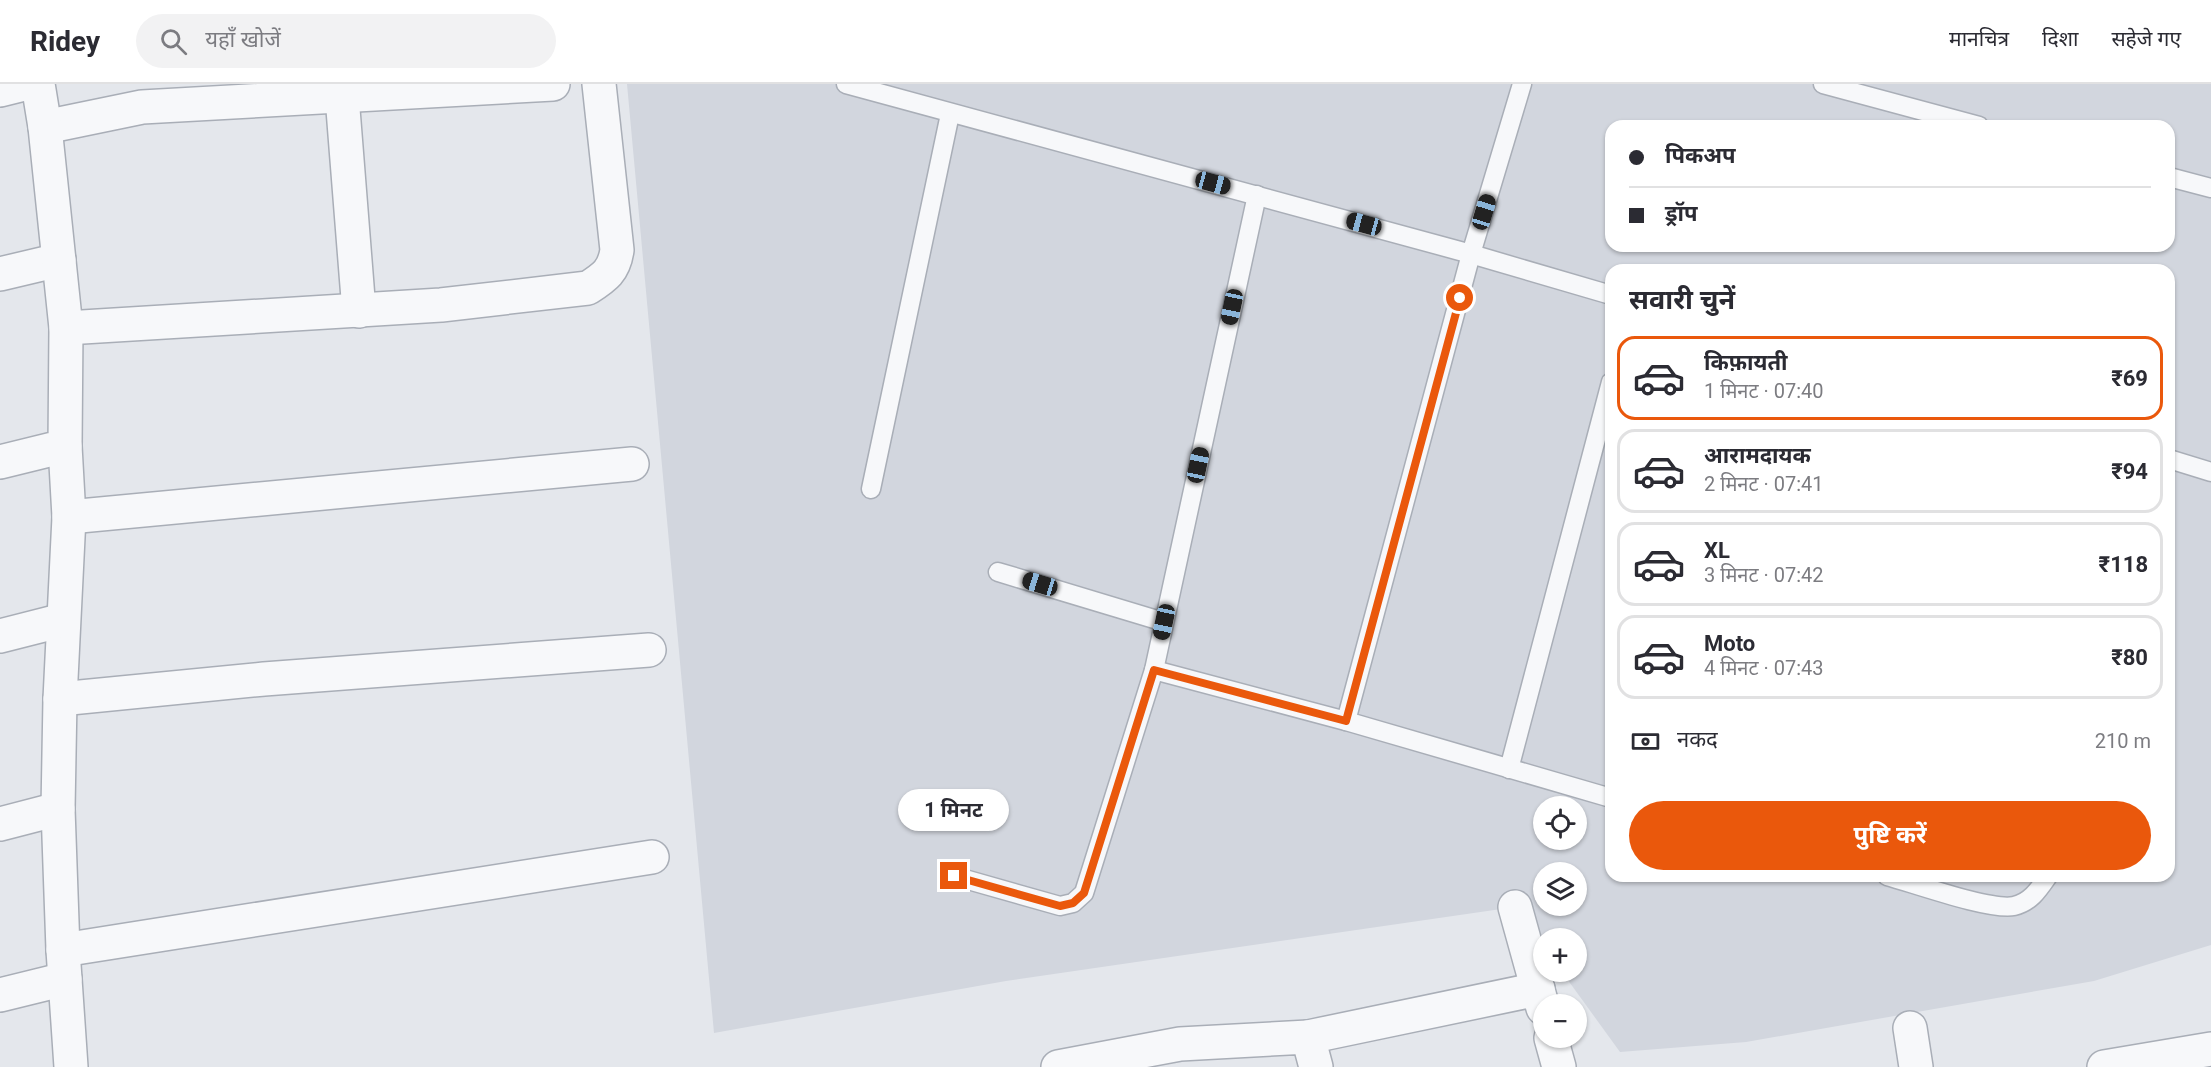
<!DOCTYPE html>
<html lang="hi">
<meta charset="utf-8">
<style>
:root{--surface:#fff;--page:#f2f2f3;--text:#2b2b33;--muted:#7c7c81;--line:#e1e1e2;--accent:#ea580c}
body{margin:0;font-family:Roboto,"Noto Sans Devanagari",sans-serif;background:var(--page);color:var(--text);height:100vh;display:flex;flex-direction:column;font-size:22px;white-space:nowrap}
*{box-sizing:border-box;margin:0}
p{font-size:20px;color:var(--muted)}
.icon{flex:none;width:33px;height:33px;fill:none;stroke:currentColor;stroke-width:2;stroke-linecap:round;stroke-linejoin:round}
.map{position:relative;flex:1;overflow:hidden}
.drawer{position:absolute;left:1605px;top:180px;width:570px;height:618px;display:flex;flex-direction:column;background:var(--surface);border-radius:18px;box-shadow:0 2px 4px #0004}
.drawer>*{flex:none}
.hud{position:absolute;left:1605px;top:36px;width:570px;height:132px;border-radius:18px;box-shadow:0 2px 4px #0004;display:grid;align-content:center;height:132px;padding:0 24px;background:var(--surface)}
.buttons{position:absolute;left:1533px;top:712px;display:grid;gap:12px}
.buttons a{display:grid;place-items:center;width:54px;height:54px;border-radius:50%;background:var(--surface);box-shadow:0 2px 4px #0004;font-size:30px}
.end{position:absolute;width:27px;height:27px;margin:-14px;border:8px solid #ea580c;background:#fff;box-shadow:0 0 0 3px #fff}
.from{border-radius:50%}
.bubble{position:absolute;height:42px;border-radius:21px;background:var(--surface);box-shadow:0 2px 4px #0004;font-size:20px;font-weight:700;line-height:42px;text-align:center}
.car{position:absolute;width:18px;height:36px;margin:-18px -9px;border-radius:8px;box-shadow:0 0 4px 2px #0007;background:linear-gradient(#222 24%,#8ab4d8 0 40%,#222 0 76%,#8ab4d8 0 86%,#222 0)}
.hud b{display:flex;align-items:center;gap:21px;height:57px;font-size:22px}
.hud b+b{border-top:2px solid var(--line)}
.hud i{width:15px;height:15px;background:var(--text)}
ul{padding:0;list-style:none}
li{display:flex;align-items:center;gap:18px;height:84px;margin:0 12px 9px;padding:0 12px;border:3px solid var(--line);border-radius:18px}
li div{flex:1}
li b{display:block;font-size:22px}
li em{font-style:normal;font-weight:700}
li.current{border-color:var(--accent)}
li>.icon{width:54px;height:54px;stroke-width:1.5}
h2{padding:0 24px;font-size:27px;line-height:72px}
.pay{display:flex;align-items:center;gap:15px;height:66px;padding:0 24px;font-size:22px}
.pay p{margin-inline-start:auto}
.cta{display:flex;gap:12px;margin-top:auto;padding:12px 24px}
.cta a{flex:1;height:69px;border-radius:36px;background:var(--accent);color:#fff;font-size:24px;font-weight:700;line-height:69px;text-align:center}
header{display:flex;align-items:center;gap:36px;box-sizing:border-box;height:84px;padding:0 30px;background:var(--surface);border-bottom:2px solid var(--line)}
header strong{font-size:28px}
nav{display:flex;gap:33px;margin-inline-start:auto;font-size:21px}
.search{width:420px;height:54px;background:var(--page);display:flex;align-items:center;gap:15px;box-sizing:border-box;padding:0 21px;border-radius:33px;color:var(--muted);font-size:22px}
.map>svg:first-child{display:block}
.built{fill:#d2d6de;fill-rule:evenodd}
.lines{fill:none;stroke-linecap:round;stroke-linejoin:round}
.lane-casing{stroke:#a9aeb7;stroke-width:21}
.street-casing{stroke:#a9aeb7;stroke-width:36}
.lane{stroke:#f7f8fa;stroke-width:18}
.street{stroke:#f7f8fa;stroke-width:33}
.route{stroke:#ea580c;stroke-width:8}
</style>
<header>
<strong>Ridey</strong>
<div class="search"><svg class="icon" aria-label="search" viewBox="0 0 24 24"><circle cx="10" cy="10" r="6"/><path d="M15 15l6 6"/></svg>यहाँ खोजें</div>
<nav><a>मानचित्र</a><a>दिशा</a><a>सहेजे गए</a></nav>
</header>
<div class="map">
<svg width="2211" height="983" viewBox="0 0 2211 983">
<rect width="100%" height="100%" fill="#e4e7ec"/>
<path class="built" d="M627 0H2211V861L2094 897 1746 958 1620 968 1562 888H1576V855H1544L1543 862 1515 823 1006 897 714 949ZM1611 42H2169V162H1611ZM1611 186H2169V792H1611ZM1544 723H1576V756H1544ZM1544 789H1576V822H1544Z"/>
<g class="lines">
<defs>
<g id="lane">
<polyline points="846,0 1471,170 1611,211"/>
<polyline points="1823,0 1979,42"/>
<polyline points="2169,93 2211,104"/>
<polyline points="2169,375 2211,388"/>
<polyline points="871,405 950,30"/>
<polyline points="998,488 1164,538"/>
<polyline points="1154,586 1346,637 1611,714"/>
<polyline points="1346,637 1471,170 1522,0"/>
<polyline points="1509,685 1611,298"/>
<polyline points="954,792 1060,822 1073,819 1084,809 1154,586 1257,111"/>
<path d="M1887 792C1913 799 1991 827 2014 822 2031 818 2039 805 2048 792"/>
</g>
<g id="street">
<polyline points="341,0 359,227"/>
<polyline points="0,6 24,0"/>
<polyline points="45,43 142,23 553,0"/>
<polyline points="0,190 59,176"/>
<path d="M66 244 441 221 588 204C605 193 614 187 617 166L599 0"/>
<polyline points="65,362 69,433 60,615 58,725 63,866 71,983"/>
<polyline points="0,378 65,362 66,244 45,43 38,0"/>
<polyline points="69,433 632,380"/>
<polyline points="0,552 63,536"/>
<polyline points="60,615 264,595 649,566"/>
<polyline points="0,740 58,725"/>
<polyline points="1515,823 1543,924"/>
<polyline points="63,866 652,773"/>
<polyline points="0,911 65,895"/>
<polyline points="1910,944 1916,983"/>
<polyline points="1308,953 1538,905"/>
<polyline points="1551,954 1559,983"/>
<polyline points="1058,983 1180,960 1308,953 1316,983"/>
<polyline points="2104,983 2211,965"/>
</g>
</defs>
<use href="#lane" class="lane-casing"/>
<use href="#street" class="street-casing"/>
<use href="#lane" class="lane"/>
<use href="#street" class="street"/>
</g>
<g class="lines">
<polyline class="route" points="954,792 1060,822 1073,819 1084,809 1154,586 1346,637 1460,214"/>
</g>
</svg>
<div class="buttons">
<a><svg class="icon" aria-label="locate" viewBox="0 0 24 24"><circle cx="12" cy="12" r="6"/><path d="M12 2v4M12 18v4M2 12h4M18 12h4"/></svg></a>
<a><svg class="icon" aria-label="layers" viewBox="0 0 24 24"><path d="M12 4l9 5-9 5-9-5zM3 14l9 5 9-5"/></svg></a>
<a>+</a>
<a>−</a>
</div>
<i class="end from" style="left:1460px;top:214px"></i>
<i class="end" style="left:954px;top:792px"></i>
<div class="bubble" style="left:898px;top:705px;width:111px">1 मिनट</div>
<i class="car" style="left:1213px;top:99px;rotate:105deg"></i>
<i class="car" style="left:1484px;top:128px;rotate:17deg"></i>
<i class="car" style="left:1364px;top:140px;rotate:285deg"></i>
<i class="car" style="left:1232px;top:223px;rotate:192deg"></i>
<i class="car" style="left:1198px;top:381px;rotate:12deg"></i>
<i class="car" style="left:1040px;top:500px;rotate:287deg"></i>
<i class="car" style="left:1164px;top:538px;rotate:192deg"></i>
<div class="hud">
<b><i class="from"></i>पिकअप</b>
<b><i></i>ड्रॉप</b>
</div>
<section class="drawer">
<h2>सवारी चुनें</h2>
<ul>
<li class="current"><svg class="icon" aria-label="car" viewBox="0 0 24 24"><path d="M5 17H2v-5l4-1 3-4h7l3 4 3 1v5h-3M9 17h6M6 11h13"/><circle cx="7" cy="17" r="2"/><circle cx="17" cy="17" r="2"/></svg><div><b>किफ़ायती</b><p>1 मिनट · 07:40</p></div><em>₹69</em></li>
<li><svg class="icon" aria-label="car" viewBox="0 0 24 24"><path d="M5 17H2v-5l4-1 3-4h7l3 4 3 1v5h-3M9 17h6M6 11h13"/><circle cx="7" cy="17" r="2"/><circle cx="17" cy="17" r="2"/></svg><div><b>आरामदायक</b><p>2 मिनट · 07:41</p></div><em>₹94</em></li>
<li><svg class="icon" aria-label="car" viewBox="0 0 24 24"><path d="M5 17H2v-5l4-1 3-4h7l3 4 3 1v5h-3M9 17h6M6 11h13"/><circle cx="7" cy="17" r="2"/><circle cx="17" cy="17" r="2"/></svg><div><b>XL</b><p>3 मिनट · 07:42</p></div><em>₹118</em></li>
<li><svg class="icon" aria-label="car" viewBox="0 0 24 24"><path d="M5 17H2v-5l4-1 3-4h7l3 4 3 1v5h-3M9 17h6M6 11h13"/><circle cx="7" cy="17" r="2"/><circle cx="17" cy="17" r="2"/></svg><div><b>Moto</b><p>4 मिनट · 07:43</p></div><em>₹80</em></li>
</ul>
<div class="pay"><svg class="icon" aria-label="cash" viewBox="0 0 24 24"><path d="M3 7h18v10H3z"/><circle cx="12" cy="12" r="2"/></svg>नकद<p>210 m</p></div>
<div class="cta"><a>पुष्टि करें</a></div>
</section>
</div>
